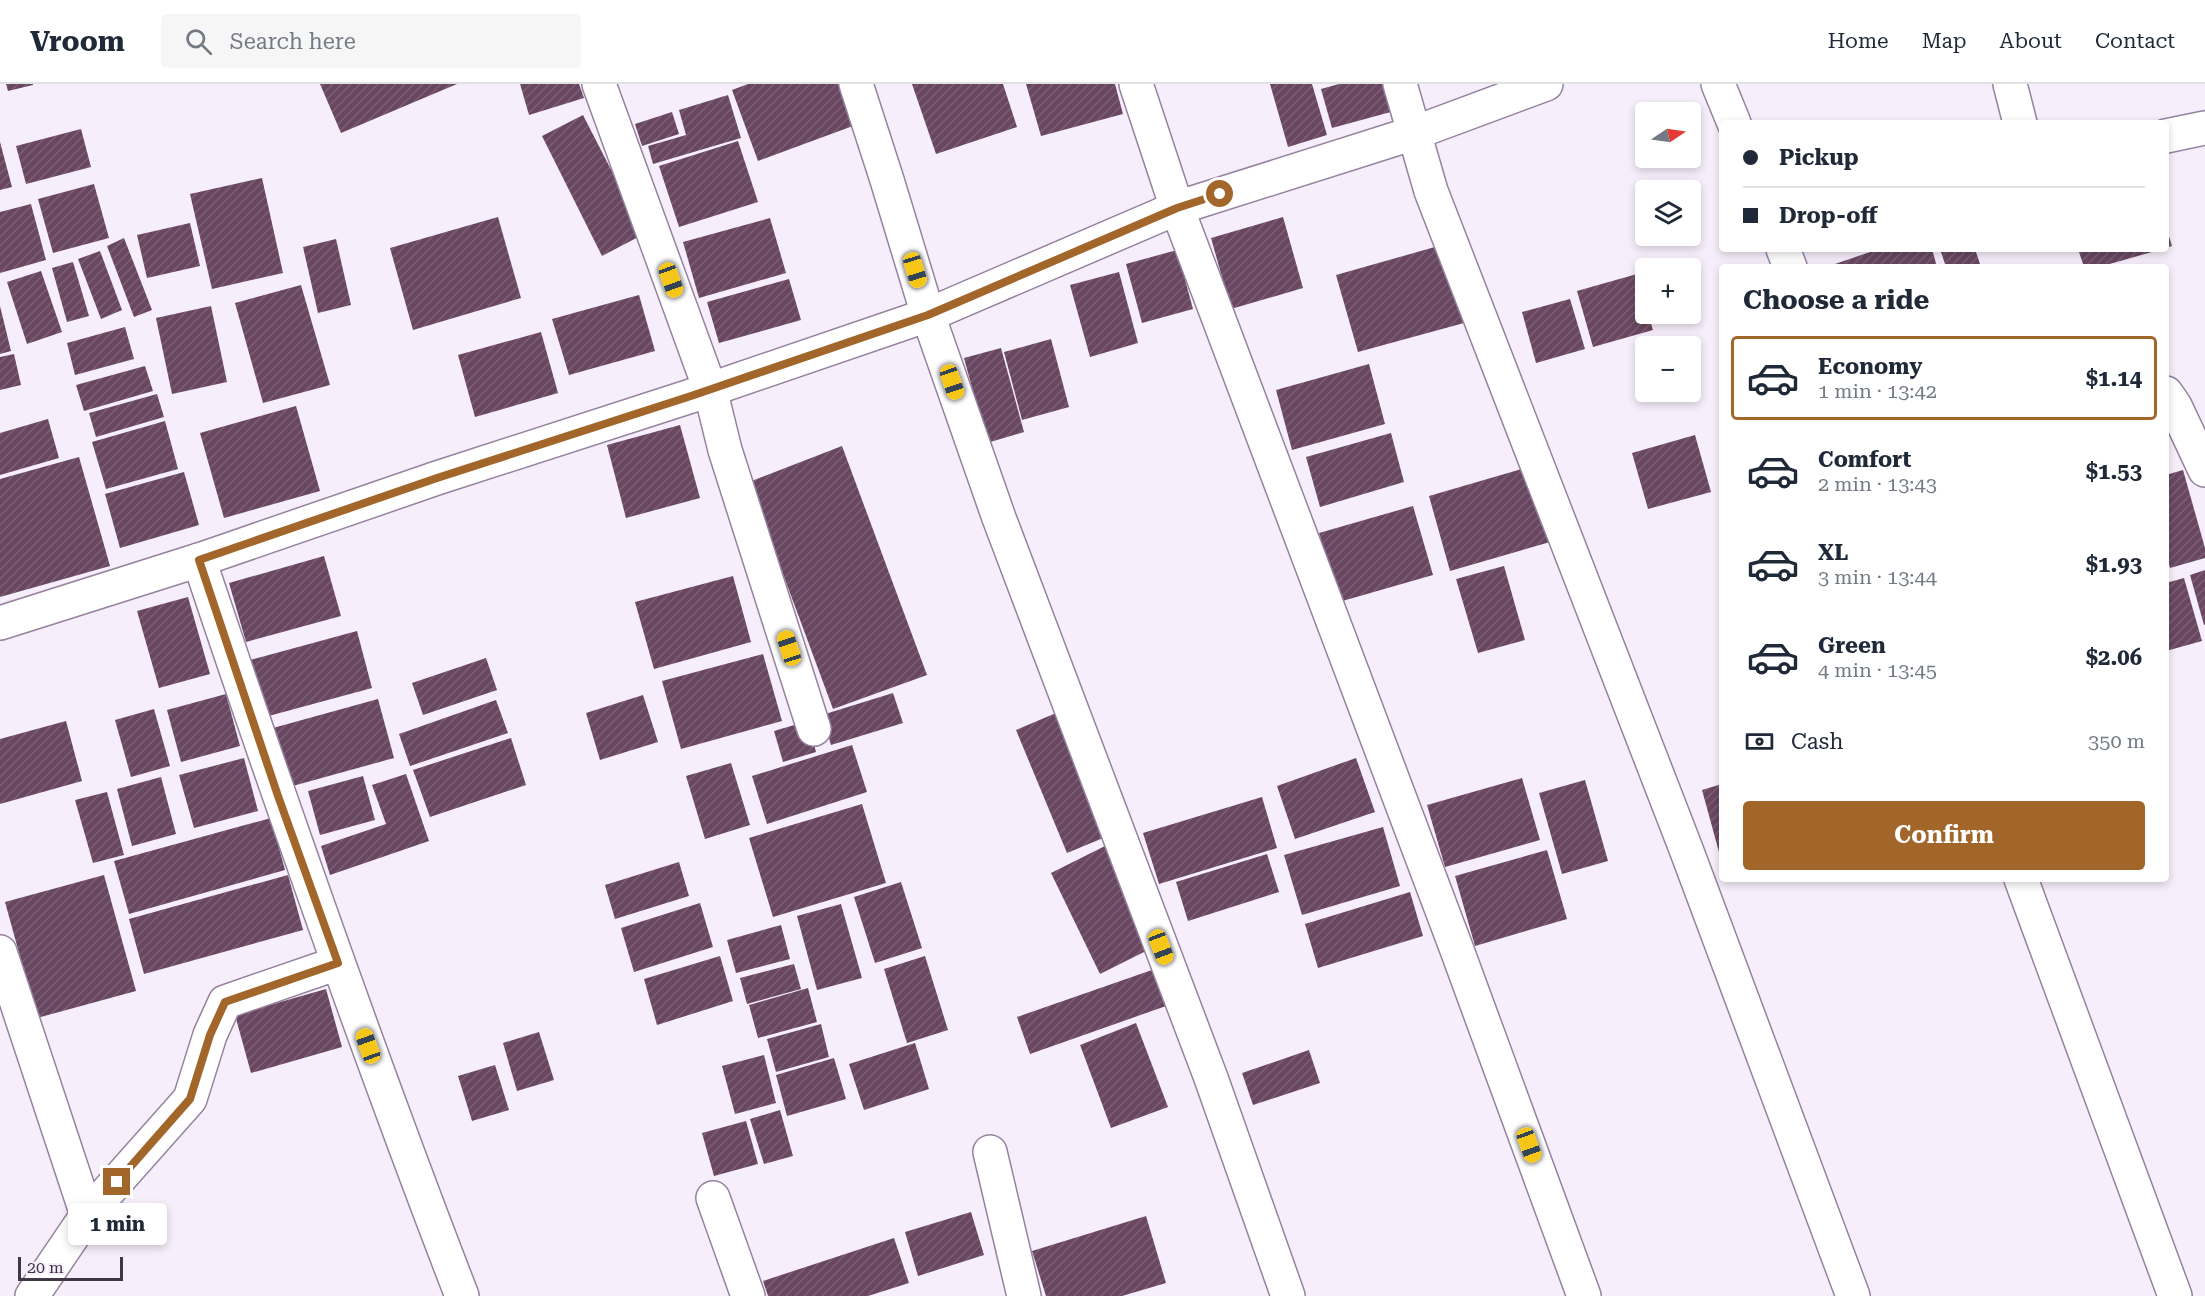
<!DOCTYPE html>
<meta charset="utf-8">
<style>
:root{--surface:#fff;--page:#f6f6f7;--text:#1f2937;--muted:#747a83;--line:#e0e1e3;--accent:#a3662a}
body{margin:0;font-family:"Roboto Serif",serif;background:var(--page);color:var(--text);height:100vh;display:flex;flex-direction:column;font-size:22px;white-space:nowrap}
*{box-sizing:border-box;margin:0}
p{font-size:20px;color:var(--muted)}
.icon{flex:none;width:33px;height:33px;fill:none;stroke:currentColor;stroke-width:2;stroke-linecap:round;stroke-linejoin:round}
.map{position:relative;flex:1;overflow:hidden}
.side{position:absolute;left:1719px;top:180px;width:450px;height:618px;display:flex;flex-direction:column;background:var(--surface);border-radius:6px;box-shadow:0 3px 9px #0003}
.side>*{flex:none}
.hud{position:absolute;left:1719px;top:36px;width:450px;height:132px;border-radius:6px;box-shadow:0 3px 9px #0003;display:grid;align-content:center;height:132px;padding:0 24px;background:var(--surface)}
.needle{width:39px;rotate:77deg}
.buttons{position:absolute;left:1635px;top:18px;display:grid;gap:12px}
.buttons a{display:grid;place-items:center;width:66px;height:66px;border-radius:6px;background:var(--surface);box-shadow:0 3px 9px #0003;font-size:30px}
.scale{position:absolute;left:18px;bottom:15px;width:105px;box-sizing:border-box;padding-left:6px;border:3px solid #3f3743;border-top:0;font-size:16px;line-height:21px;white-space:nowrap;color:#3f3743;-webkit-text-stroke:4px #f7eefb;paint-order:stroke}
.end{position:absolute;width:27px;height:27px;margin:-14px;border:8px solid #a3662a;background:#fff;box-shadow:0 0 0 3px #fff}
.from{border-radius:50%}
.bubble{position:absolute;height:42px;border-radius:6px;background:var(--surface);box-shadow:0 3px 9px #0003;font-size:20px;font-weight:700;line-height:42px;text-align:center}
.car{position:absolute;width:18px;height:36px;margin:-18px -9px;border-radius:8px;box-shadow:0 0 4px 2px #0007;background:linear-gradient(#f5c518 24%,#345 0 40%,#f5c518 0 76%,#345 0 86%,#f5c518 0)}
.hud b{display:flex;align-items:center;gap:21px;height:57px;font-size:22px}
.hud b+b{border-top:2px solid var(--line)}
.hud i{width:15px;height:15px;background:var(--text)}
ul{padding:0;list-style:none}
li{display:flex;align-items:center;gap:18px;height:84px;margin:0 12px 9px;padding:0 12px;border:3px solid transparent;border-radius:6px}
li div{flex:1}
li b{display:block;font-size:22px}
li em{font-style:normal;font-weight:700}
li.selected{border-color:var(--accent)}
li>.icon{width:54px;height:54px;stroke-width:1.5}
h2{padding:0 24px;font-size:27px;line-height:72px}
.pay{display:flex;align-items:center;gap:15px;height:66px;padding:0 24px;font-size:22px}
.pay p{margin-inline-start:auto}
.primary-button{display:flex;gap:12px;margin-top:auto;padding:12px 24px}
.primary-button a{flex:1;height:69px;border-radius:6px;background:var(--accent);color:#fff;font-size:24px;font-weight:700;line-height:69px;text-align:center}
header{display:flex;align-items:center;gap:36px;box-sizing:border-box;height:84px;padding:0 30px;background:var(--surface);border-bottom:2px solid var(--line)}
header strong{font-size:28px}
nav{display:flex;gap:33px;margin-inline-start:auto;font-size:21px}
.search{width:420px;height:54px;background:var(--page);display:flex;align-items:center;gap:15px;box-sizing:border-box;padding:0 21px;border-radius:6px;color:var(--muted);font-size:22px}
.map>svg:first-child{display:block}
.building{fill:url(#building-hatch)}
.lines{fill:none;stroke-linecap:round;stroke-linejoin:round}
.minor-casing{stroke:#96829f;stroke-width:36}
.minor{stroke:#fff;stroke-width:33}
.route{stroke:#a3662a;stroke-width:8}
</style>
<header>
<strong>Vroom</strong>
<div class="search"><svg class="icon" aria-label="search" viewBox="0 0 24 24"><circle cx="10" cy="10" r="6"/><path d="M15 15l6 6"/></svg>Search here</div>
<nav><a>Home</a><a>Map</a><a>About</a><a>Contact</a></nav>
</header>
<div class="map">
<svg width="2205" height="1212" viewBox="0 0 2205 1212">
<defs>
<pattern id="building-hatch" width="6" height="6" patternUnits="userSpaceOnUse" patternTransform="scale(1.5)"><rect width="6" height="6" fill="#694760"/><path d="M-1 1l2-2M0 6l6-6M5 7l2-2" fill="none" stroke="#7b6075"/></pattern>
</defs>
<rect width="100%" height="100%" fill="#f7eefb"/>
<g class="building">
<polygon points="6,0 33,0 33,1 8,7"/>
<polygon points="320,0 457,0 341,49"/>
<polygon points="520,0 579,0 584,14 529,31"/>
<polygon points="748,0 847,0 861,39 758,77 732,6"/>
<polygon points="912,0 1003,0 1017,43 936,70"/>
<polygon points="1026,0 1115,0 1123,30 1041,52"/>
<polygon points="1270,0 1312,0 1327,51 1288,63"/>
<polygon points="1339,0 1390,0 1398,26 1332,44 1321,5"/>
<polygon points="728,11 741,54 653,80 648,62 686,51 679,26"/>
<polygon points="672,28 679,50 642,62 635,40"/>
<polygon points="583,31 644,150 602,172 542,52"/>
<polygon points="81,45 91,83 26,100 16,62"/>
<polygon points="738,57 758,118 679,143 659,82"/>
<polygon points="0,58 12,103 0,106"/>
<polygon points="262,94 283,189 212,205 190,110"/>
<polygon points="94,100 109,154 53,169 38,115"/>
<polygon points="31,120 46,176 0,189 0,128"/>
<polygon points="498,133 521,214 413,246 390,164"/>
<polygon points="1283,133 1303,204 1231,225 1211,154"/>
<polygon points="770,134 786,189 699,214 683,158"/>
<polygon points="190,139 200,182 147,194 137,151"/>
<polygon points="2166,143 2172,162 2166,164"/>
<polygon points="124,154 152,226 134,233 107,162"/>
<polygon points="336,155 351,221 318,229 303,163"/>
<polygon points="1442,161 1464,239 1358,268 1336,191"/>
<polygon points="1879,165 1932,165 1937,183 1826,183"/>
<polygon points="1940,165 1975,165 1981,183 1946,183"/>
<polygon points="2078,165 2159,165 2159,166 2099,183 2084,183"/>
<polygon points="1177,166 1193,225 1142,239 1126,180"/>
<polygon points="100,167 122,226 101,235 78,175"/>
<polygon points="73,178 89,232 67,238 52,184"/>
<polygon points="41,187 62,248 27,260 7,198"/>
<polygon points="1119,188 1138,259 1090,273 1070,201"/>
<polygon points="1637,190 1646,220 1646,230 1648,230 1653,246 1593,263 1577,207"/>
<polygon points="789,195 801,236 719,259 707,218"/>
<polygon points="301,201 330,301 263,319 235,219"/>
<polygon points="639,211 655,267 569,291 552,235"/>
<polygon points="1570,215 1585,265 1536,279 1522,228"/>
<polygon points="0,222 11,267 0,270"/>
<polygon points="211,222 227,298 172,310 156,234"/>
<polygon points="125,243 134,275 75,291 67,259"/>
<polygon points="541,248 558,309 475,333 458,271"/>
<polygon points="1051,255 1069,323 1022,336 1004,268"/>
<polygon points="1001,264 1024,348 987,359 964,274"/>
<polygon points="14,270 21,301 0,306 0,273"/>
<polygon points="1369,280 1385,340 1292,366 1276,306"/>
<polygon points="145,282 153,307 84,327 76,301"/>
<polygon points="157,310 164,333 96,353 89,329"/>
<polygon points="296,322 320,407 224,434 200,349"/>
<polygon points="48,335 59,374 0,391 0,349"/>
<polygon points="165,337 178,385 106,405 92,358"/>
<polygon points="680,341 700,414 626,434 607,361"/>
<polygon points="1391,349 1404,398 1320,423 1306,373"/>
<polygon points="1695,351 1711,408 1648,425 1632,369"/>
<polygon points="842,362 927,591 833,625 749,398"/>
<polygon points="79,373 110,482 0,513 0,395"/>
<polygon points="1529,383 1550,458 1450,487 1429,412"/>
<polygon points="2183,386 2205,464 2205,474 2170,484 2166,468 2166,391"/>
<polygon points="184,388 199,441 120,464 105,410"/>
<polygon points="1413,422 1433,491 1339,518 1319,449"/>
<polygon points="324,472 341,532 246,558 229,499"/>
<polygon points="1504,482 1525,556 1478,569 1456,495"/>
<polygon points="2205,486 2205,541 2204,541 2190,491"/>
<polygon points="733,492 751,558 654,585 635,518"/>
<polygon points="2184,494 2202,557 2166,567 2166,499"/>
<polygon points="188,513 210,590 159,604 137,527"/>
<polygon points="357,547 372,604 265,633 250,576"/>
<polygon points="763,570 782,637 681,665 662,597"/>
<polygon points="486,574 497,606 423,631 412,599"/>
<polygon points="893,609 903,639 831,661 822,631"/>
<polygon points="226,610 240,662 181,678 167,626"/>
<polygon points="643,611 658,658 600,676 586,629"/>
<polygon points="378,615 394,674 289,703 273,644"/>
<polygon points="496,616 508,649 410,682 399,650"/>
<polygon points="154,625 170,682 131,693 115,636"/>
<polygon points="1056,629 1108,752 1067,769 1016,646"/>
<polygon points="66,637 82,697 0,720 0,655"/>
<polygon points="808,637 816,668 783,678 774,647"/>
<polygon points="511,654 526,701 430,733 413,686"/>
<polygon points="852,661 867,708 767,740 752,692"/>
<polygon points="244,674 258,727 194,744 179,691"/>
<polygon points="1356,674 1375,728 1295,755 1277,702"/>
<polygon points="731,679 750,741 705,755 686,692"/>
<polygon points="406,690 429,757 330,791 321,762 386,740 372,701"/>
<polygon points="363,692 375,736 320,751 308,707"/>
<polygon points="161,693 176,750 132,762 117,705"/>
<polygon points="1522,694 1540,756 1445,783 1427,721"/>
<polygon points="1585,696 1608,777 1562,790 1539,709"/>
<polygon points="1722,700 1722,767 1719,768 1702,706"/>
<polygon points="107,708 124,771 93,779 75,716"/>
<polygon points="1262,713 1277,764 1159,800 1143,749"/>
<polygon points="862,720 886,799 773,833 749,754"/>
<polygon points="271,734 285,786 129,830 114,777"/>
<polygon points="1383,743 1400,802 1302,831 1284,771"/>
<polygon points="1105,762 1154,863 1100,890 1051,789"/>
<polygon points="1547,766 1567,835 1475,862 1455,792"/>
<polygon points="1267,770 1279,808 1188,837 1176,798"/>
<polygon points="679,778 689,812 615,835 605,801"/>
<polygon points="104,791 136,907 37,934 5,818"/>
<polygon points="288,791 303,846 144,890 129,835"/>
<polygon points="901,798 922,864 875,879 854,813"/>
<polygon points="1410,808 1423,852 1318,884 1305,840"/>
<polygon points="700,819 713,863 634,888 621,844"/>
<polygon points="841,820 862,894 817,906 797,832"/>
<polygon points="781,841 790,875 736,889 727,856"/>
<polygon points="720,872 733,917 657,941 644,895"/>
<polygon points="925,872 948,946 907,959 884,885"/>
<polygon points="794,880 801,905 747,920 740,894"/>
<polygon points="1152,886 1166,922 1030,970 1017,933"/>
<polygon points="808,904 817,938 758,954 749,921"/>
<polygon points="326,905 342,963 251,989 235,931"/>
<polygon points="1136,939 1168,1023 1111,1044 1080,961"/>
<polygon points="821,940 829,973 776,988 767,955"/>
<polygon points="539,948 554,996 517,1007 503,959"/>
<polygon points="915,959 929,1005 864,1026 849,980"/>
<polygon points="1309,966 1320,999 1253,1021 1242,989"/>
<polygon points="764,971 776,1019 735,1030 722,982"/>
<polygon points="834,974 846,1015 787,1032 776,991"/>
<polygon points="495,981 509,1026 472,1037 458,992"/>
<polygon points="780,1026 793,1072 764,1080 750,1035"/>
<polygon points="746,1037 758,1080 714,1092 702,1049"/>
<polygon points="971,1128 984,1171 918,1192 905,1148"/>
<polygon points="1146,1132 1166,1199 1122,1212 1046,1212 1032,1167"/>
<polygon points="894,1154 909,1199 868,1212 768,1212 763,1197"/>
</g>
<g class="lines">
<defs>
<g id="minor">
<polyline points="599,0 710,305 725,366 814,645"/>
<polyline points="856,0 887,96 928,231 999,434 1211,994 1288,1212"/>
<polyline points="1136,0 1177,124 1457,866 1584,1212"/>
<polyline points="1400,0 1431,107 1686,765 1853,1212"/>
<polyline points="1718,0 1734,39"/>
<polyline points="2010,0 2020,39"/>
<polyline points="2166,52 2205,44"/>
<polyline points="1783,165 1790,183"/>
<polyline points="2166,309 2175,322 2205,386"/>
<path d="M199 476C282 723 368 969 462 1212"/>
<polyline points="0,539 199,476 437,394 691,312 928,231 1177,124 1414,49 1546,0"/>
<polyline points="2021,795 2175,1212"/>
<polyline points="0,868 87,1131"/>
<polyline points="990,1068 1024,1212"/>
<polyline points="713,1114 748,1212"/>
<polyline points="32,1212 87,1131 190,1015 210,951 225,918 338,879"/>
</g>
</defs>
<use href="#minor" class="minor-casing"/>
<use href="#minor" class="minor"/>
</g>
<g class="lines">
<polyline class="route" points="117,1098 190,1015 210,951 225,918 338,879 278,712 199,476 437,394 691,312 928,231 1177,124 1220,110"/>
</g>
</svg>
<div class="buttons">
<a><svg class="needle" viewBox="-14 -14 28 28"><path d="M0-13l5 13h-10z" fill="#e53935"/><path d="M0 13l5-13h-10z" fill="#747a83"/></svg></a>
<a><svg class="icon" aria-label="layers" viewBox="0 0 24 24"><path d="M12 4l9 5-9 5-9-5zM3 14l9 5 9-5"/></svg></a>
<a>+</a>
<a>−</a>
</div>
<div class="scale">20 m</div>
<i class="end from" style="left:1220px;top:110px"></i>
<i class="end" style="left:117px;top:1098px"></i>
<div class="bubble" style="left:68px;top:1119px;width:99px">1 min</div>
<i class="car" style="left:915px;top:186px;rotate:163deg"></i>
<i class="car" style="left:671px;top:196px;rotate:160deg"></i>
<i class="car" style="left:952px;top:298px;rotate:161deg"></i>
<i class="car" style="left:789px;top:564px;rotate:342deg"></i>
<i class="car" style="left:1161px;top:863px;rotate:159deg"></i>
<i class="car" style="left:368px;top:962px;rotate:340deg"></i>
<i class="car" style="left:1529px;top:1061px;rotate:160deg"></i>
<div class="hud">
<b><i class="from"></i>Pickup</b>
<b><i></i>Drop-off</b>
</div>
<section class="side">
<h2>Choose a ride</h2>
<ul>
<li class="selected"><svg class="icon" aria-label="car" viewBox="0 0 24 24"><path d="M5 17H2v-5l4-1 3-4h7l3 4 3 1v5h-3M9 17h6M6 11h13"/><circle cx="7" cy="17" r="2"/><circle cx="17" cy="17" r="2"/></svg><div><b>Economy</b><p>1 min · 13:42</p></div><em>$1.14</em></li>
<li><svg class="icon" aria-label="car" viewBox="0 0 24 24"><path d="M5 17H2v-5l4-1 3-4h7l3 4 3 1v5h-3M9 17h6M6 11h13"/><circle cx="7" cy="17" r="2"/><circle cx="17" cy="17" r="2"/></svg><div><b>Comfort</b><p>2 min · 13:43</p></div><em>$1.53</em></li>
<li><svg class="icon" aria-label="car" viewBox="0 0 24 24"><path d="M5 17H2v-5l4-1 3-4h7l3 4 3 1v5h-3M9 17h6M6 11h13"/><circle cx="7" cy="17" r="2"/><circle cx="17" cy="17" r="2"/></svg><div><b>XL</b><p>3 min · 13:44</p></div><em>$1.93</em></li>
<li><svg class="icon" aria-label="car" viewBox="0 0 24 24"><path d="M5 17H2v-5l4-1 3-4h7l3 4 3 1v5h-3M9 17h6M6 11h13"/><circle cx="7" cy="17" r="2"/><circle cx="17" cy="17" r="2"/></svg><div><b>Green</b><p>4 min · 13:45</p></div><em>$2.06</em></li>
</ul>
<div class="pay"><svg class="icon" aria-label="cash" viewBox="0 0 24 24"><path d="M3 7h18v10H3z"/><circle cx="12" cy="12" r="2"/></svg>Cash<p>350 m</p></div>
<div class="primary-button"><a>Confirm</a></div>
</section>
</div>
